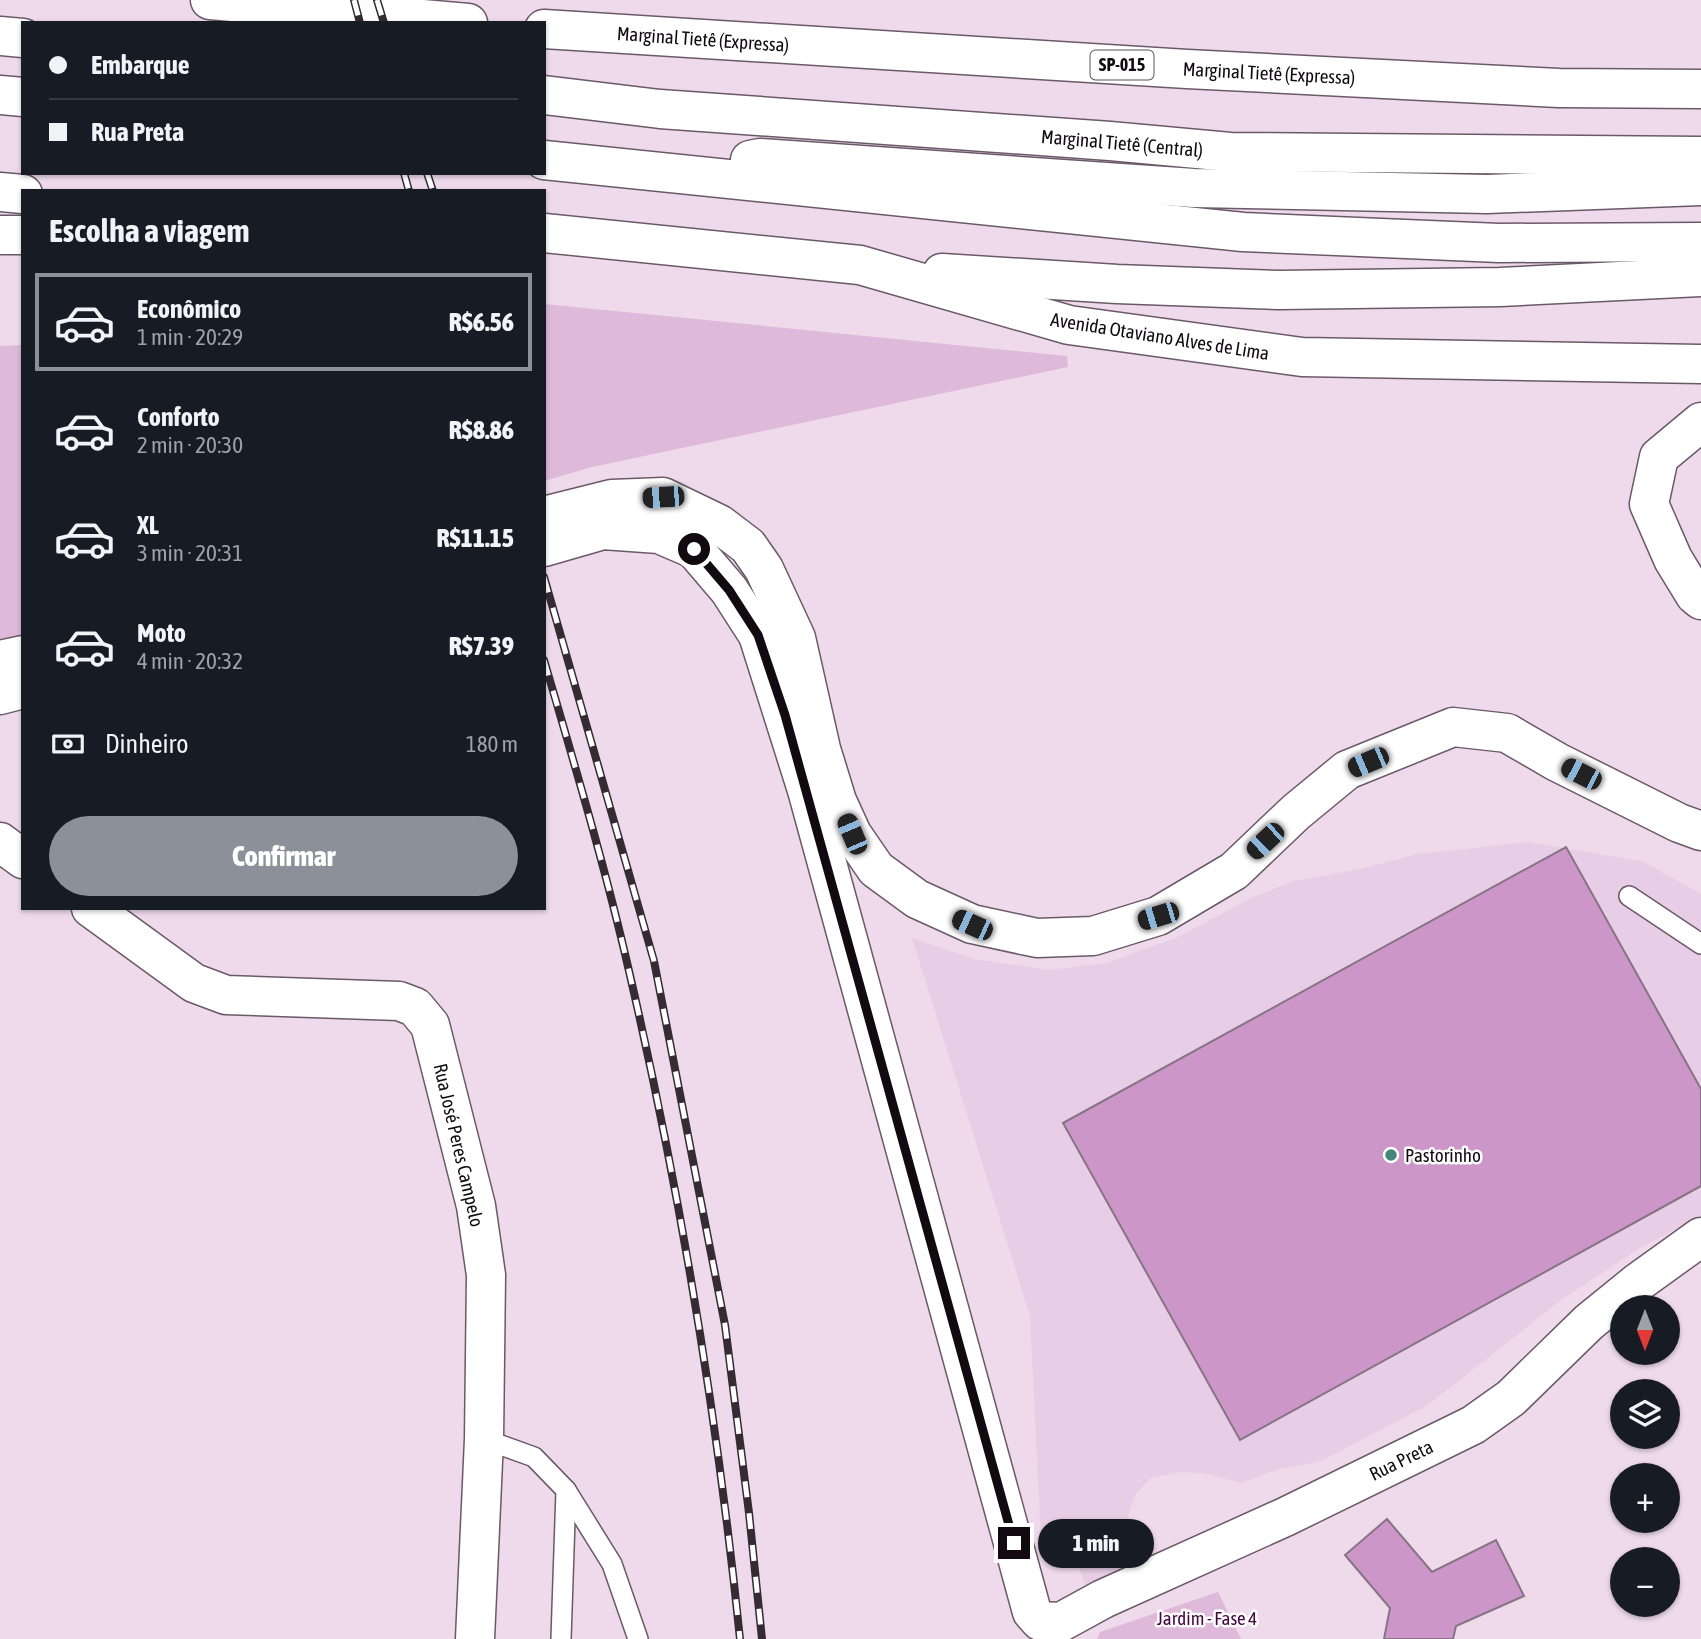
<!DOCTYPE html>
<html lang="pt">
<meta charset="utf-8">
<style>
:root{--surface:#171b24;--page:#242831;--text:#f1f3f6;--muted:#9ea1a6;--line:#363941;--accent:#8c9099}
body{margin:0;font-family:"Asap Condensed",sans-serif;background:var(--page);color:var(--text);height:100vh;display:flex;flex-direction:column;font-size:26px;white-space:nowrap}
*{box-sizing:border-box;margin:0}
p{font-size:23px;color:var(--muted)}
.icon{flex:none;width:38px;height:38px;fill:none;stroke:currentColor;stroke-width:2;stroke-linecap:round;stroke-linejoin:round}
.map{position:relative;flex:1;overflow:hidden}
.details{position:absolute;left:21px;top:189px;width:525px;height:721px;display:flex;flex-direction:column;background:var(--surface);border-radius:0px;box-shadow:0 2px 5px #0004}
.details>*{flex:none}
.hud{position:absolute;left:21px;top:21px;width:525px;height:154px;border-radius:0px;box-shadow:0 2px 5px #0004;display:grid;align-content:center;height:154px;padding:0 28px;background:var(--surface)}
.needle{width:46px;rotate:180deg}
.controls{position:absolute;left:1610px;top:1295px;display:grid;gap:14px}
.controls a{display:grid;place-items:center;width:70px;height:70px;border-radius:50%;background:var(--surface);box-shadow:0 2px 5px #0004;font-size:35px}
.end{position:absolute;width:32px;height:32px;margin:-16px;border:9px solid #110a10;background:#fff;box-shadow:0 0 0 4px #fff}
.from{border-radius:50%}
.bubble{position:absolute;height:49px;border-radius:24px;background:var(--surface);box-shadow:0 2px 5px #0004;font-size:23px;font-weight:800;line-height:49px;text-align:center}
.car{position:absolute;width:21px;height:42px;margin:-21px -10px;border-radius:9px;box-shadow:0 0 5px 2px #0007;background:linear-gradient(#222 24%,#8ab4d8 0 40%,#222 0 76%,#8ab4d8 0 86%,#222 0)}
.hud b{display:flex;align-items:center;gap:24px;height:66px;font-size:26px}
.hud b+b{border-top:2px solid var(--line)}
.hud i{width:18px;height:18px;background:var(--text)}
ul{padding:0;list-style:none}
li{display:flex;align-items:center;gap:21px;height:98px;margin:0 14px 10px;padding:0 14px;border:4px solid transparent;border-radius:0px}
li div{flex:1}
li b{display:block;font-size:26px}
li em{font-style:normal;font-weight:800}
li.selected{border-color:var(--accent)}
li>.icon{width:63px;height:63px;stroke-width:1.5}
h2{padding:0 28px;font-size:32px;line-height:84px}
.pay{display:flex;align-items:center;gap:18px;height:77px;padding:0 28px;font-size:26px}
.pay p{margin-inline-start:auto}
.primary-button{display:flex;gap:14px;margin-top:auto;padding:14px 28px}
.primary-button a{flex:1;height:80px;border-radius:42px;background:var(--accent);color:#fff;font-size:28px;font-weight:800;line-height:80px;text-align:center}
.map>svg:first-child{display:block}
.built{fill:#e7cde5}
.green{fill:#deb9da}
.building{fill:#cc97c8;stroke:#867484;stroke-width:2}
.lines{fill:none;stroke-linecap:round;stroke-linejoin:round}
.lane-casing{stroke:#6a5968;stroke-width:22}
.street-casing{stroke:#6a5968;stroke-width:41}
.primary-casing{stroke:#6a5968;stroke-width:41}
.highway-casing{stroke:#6a5968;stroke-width:41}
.lane{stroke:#fff;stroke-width:19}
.street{stroke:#fff;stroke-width:38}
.primary{stroke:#fff;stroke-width:38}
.highway{stroke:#fff;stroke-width:38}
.rail-casing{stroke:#342b33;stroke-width:8}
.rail{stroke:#fff;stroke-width:5;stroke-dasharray:16;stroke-linecap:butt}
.route{stroke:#110a10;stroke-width:9}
.poi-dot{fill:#44877a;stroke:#fff;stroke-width:2.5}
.labels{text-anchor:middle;stroke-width:5;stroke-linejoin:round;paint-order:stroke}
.shield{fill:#fff;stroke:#585458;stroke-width:2}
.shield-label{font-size:18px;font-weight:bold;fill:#110a10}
.street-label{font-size:19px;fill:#110a10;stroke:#fff}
.poi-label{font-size:19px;fill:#110a10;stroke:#fff;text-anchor:start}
.park-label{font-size:19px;fill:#460545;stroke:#fff}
</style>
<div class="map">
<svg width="1701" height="1639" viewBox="0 0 1701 1639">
<rect width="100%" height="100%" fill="#eedaeb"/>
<polygon class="built" points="1529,842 1644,862 1701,894 1701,1216 1640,1248 1561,1300 1428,1405 1321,1461 1276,1470 1241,1483 1208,1474 1182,1472 1151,1478 1135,1495 1124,1528 1122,1547 1130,1570 1086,1586 1076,1562 1060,1557 1041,1539 1030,1316 912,938 975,959 1049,970 1107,963 1178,937 1251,898 1293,881 1361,869 1417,854"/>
<g class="green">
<polygon points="544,304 1067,356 1068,367 592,467 544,481"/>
<polygon points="23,345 23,635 0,640 0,346"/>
<polygon points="1218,1592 1241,1639 1097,1639 1100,1632"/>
</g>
<g class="building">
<polygon points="1566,847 1701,1089 1701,1186 1240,1440 1063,1123"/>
<polygon points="1387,1519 1432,1572 1496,1540 1524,1596 1456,1626 1453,1639 1384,1639 1390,1608 1345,1555"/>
</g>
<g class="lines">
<defs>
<g id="lane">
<polyline points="1629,896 1701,944"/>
<polyline points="484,1439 534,1457 566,1490 561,1639"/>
<polyline points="566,1490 612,1564 638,1639"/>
</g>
<g id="street">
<polyline points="0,842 23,859"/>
<polyline points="91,908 194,983 226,995 399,1001 415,1007 430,1025 476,1206 486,1275 484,1439 475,1639"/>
</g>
<g id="primary">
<polyline points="544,516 612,499 663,497 719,524 748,546 764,569 796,638 821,749 837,801 852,834 876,869 917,899 972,924 1037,938 1093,936 1158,916 1234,871 1296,812 1347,770 1453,727 1507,733 1557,762 1679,823 1701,831"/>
<polyline points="544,547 603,530 659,534 694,549 729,590 758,635 807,790 1032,1612 1040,1621 1061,1622 1103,1599 1285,1517 1473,1425 1511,1398 1589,1322 1637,1283 1701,1237"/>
<polyline points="0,660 23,655"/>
<polyline points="0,695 23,689"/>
</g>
<g id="highway">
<polyline points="210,0 468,23"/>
<polyline points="544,29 1187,69 1559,88 1701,89"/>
<polyline points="0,36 23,38"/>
<polyline points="0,95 23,97"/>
<polyline points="544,95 660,109 1110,141 1230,152 1701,156"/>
<polyline points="544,160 1243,232 1499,243 1701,242"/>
<polyline points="750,160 760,158 1194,188 1487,194 1701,186"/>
<polyline points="0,192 23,194"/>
<polyline points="544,233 860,265 1069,325 1302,357 1701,364"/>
<polyline points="0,235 23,235"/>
<polyline points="942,273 1117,284 1279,290 1500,287 1701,277"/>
<polyline points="1701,422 1659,457 1649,504 1673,559 1695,595 1701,600"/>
</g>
</defs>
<use href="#lane" class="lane-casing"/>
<use href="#street" class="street-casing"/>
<use href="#primary" class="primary-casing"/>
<use href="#highway" class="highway-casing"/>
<use href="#lane" class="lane"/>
<use href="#street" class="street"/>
<use href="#primary" class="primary"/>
<use href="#highway" class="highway"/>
<defs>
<g id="rail">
<polyline points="354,0 360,23"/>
<polyline points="377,0 384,23"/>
<polyline points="404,173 409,191"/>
<polyline points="427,173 433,191"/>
<polyline points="544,577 654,961 725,1325 749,1513 762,1639"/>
<path d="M544 660C574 763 605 866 629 971 680 1191 717 1414 740 1639"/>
</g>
</defs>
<use href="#rail" class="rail-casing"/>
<use href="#rail" class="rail"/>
</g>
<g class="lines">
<polyline class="route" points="694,549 729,590 758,635 785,715 1014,1543"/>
</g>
<circle class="poi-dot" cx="1391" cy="1155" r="7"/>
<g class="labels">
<rect class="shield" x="1090.5" y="50.5" width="63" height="29" rx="5"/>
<g class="shield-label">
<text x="1122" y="71">SP-015</text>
</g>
<g class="street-label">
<text transform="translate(703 39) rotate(4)" y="7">Marginal Tietê (Expressa)</text>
<text transform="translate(1269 73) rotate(3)" y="7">Marginal Tietê (Expressa)</text>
<text transform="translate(1122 143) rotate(5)" y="7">Marginal Tietê (Central)</text>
<text transform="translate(1160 336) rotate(9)" y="7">Avenida Otaviano Alves de Lima</text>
<text transform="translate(459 1145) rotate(77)" y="7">Rua José Peres Campelo</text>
<text transform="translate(1401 1460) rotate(-26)" y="7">Rua Preta</text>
</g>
<g class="poi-label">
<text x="1405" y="1162">Pastorinho</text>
</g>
<g class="park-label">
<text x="1207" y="1625">Jardim - Fase 4</text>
</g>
</g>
</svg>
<div class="controls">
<a><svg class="needle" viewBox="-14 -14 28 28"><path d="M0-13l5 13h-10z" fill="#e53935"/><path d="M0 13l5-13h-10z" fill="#9ea1a6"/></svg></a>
<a><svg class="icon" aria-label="layers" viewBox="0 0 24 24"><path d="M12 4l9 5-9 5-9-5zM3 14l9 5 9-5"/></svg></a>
<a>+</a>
<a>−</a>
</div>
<i class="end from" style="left:694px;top:549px"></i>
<i class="end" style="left:1014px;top:1543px"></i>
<div class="bubble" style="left:1038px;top:1519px;width:116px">1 min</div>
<i class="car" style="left:663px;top:497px;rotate:267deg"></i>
<i class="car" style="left:1368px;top:762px;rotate:247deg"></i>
<i class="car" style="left:1581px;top:774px;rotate:297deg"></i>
<i class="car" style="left:852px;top:834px;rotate:337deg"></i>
<i class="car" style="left:1265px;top:841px;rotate:227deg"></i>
<i class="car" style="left:1158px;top:916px;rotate:253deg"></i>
<i class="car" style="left:972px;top:925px;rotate:294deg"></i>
<div class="hud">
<b><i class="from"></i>Embarque</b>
<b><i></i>Rua Preta</b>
</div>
<section class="details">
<h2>Escolha a viagem</h2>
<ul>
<li class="selected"><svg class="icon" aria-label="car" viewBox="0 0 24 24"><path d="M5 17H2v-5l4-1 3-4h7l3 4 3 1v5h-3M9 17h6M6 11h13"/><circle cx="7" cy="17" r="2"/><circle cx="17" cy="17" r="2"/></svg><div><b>Econômico</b><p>1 min · 20:29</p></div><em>R$6.56</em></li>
<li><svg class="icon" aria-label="car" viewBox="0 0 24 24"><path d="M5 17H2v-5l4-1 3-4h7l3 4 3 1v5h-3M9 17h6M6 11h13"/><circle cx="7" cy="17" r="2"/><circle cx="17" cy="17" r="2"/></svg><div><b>Conforto</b><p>2 min · 20:30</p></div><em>R$8.86</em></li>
<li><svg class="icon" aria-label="car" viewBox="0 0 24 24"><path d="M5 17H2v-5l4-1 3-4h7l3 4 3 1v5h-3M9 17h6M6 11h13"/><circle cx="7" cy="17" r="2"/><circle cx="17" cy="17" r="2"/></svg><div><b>XL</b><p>3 min · 20:31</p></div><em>R$11.15</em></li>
<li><svg class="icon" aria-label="car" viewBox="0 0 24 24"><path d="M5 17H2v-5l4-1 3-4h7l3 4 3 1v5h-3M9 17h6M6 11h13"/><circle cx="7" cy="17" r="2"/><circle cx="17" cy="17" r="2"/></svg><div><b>Moto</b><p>4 min · 20:32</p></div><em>R$7.39</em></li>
</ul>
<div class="pay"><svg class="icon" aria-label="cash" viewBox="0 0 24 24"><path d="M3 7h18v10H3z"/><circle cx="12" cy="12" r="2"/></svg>Dinheiro<p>180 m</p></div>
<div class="primary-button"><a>Confirmar</a></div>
</section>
</div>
